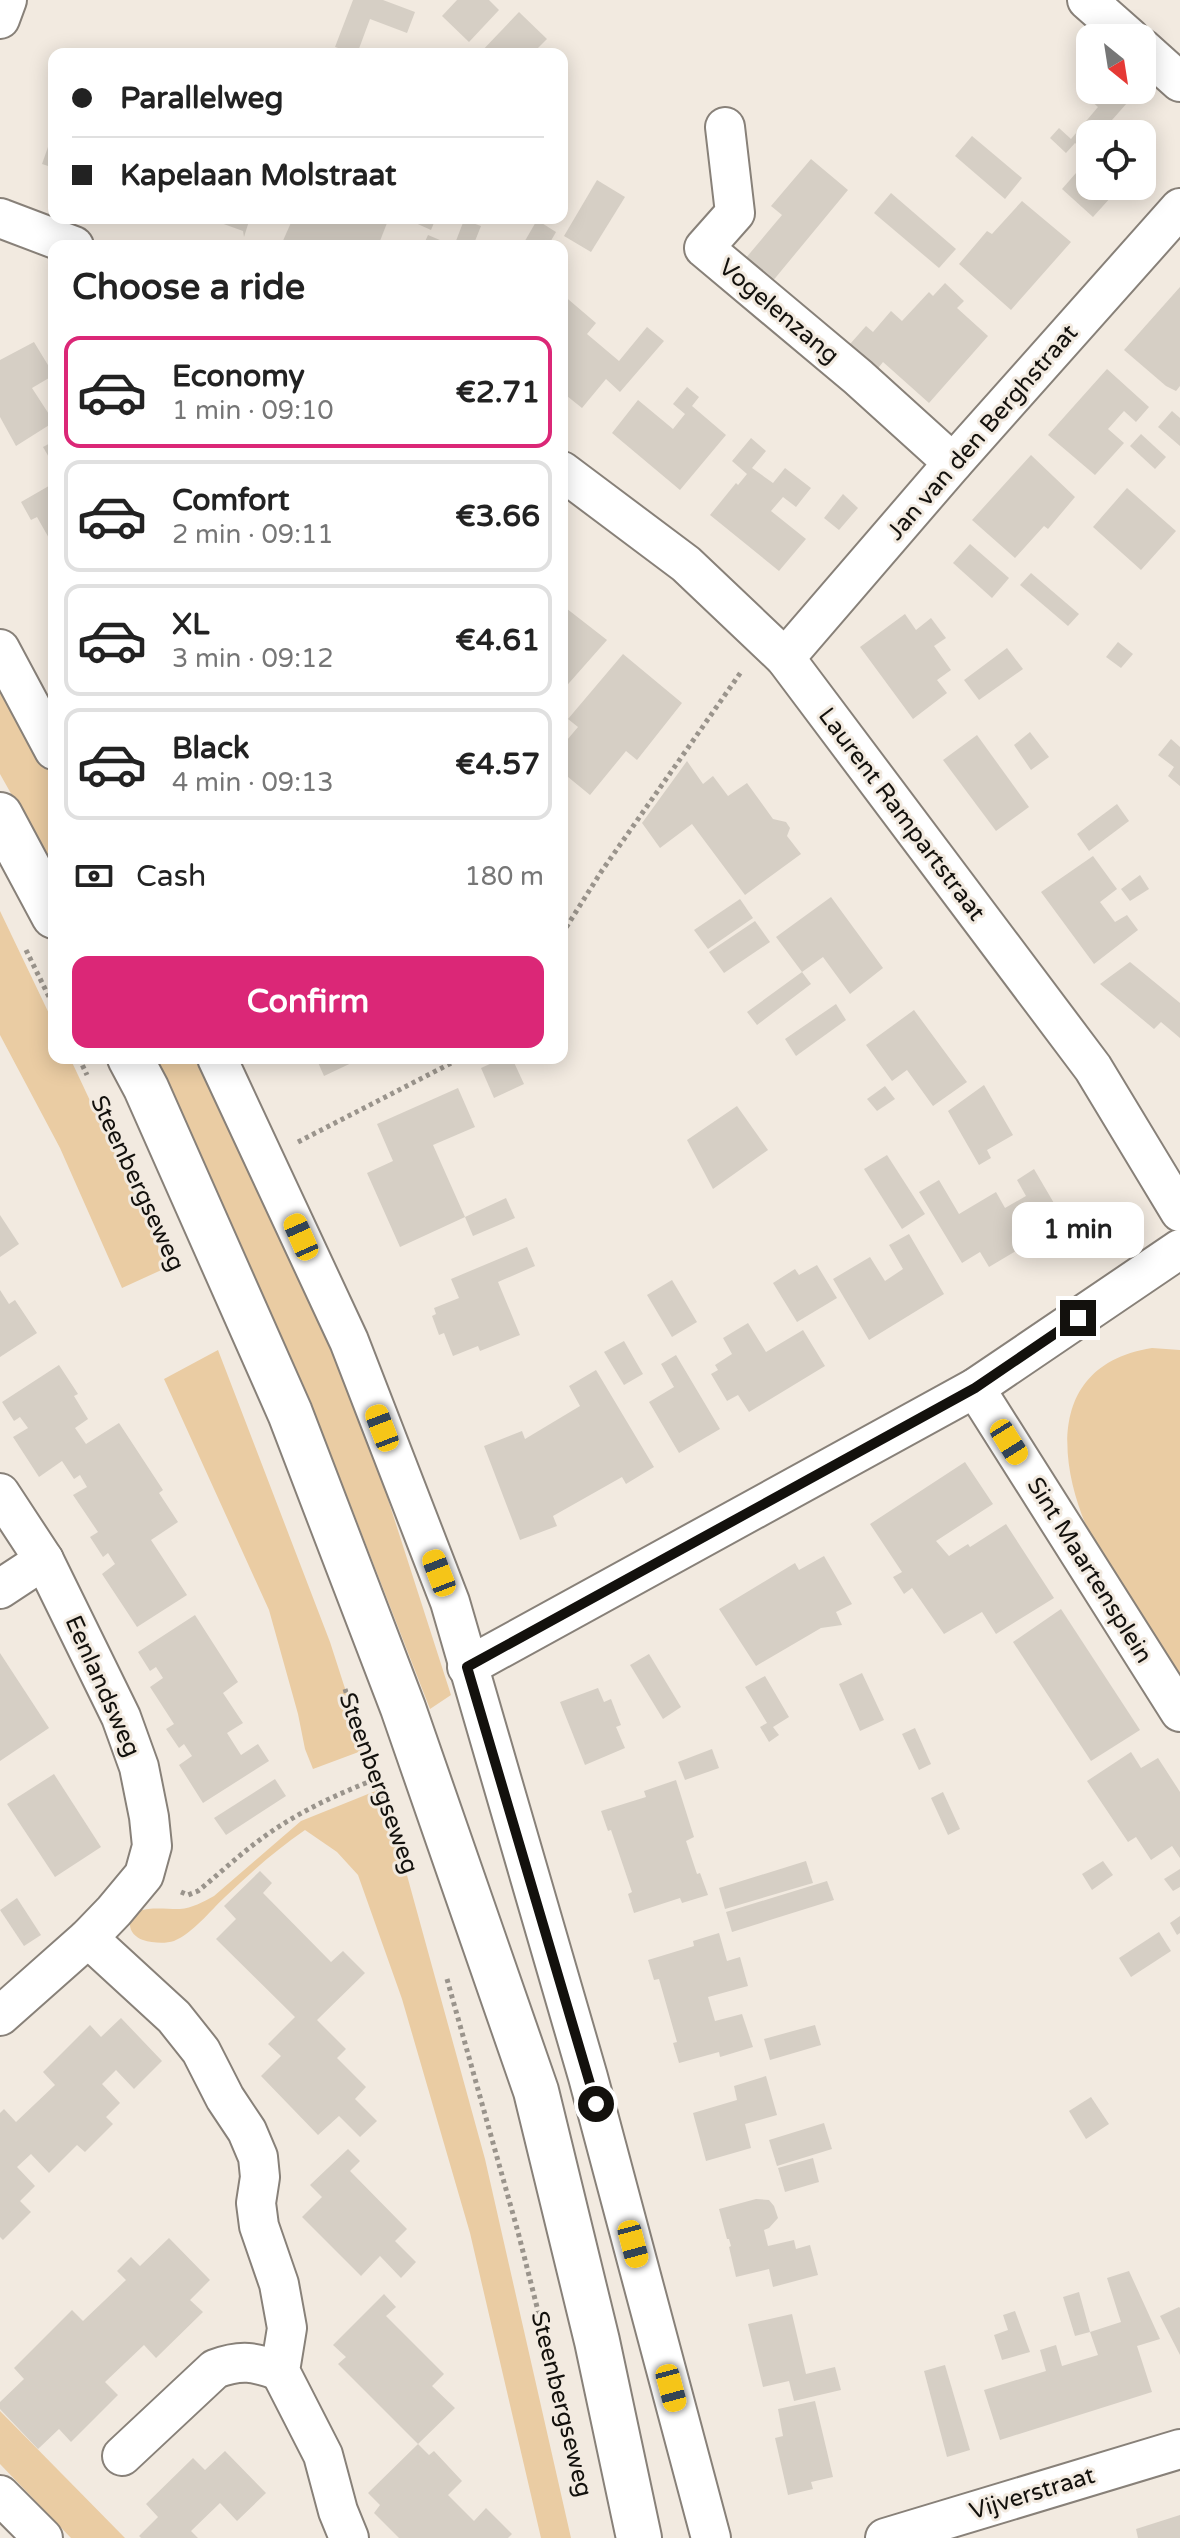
<!DOCTYPE html>
<meta charset="utf-8">
<style>
:root{--surface:#fff;--page:#f2f2f2;--text:#222;--muted:#767676;--line:#e0e0e0;--accent:#db2777}
body{margin:0;font-family:"Varela Round",sans-serif;background:var(--page);color:var(--text);height:100vh;display:flex;flex-direction:column;font-size:30px;white-space:nowrap}
*{box-sizing:border-box;margin:0}
p{font-size:26px;color:var(--muted)}
.icon{flex:none;width:44px;height:44px;fill:none;stroke:currentColor;stroke-width:2;stroke-linecap:round;stroke-linejoin:round}
.map{position:relative;flex:1;overflow:hidden}
.panel{position:absolute;left:48px;top:240px;width:520px;height:824px;display:flex;flex-direction:column;background:var(--surface);border-radius:16px;box-shadow:0 4px 20px #0003}
.panel>*{flex:none}
.banner{position:absolute;left:48px;top:48px;width:520px;height:176px;border-radius:16px;box-shadow:0 4px 20px #0003;display:grid;align-content:center;height:176px;padding:0 24px;background:var(--surface)}
.needle{width:52px;rotate:150deg}
.fabs{position:absolute;left:1076px;top:24px;display:grid;gap:16px}
.fabs a{display:grid;place-items:center;width:80px;height:80px;border-radius:16px;background:var(--surface);box-shadow:0 4px 20px #0003;font-size:40px}
.end{position:absolute;width:36px;height:36px;margin:-18px;border:10px solid #13110d;background:#fff;box-shadow:0 0 0 4px #fff}
.from{border-radius:50%}
.bubble{position:absolute;height:56px;border-radius:16px;background:var(--surface);box-shadow:0 4px 20px #0003;font-size:26px;font-weight:800;line-height:56px;text-align:center}
.car{position:absolute;width:24px;height:48px;margin:-24px -12px;border-radius:10px;box-shadow:0 0 6px 2px #0007;background:linear-gradient(#f5c518 24%,#345 0 40%,#f5c518 0 76%,#345 0 86%,#f5c518 0)}
.banner b{display:flex;align-items:center;gap:28px;height:76px;font-size:30px}
.banner b+b{border-top:2px solid var(--line)}
.banner i{width:20px;height:20px;background:var(--text)}
ul{padding:0;list-style:none}
li{display:flex;align-items:center;gap:24px;height:112px;margin:0 16px 12px;padding:0 8px;border:4px solid var(--line);border-radius:16px}
li div{flex:1}
li b{display:block;font-size:30px}
li em{font-style:normal;font-weight:800}
li.selected{border-color:var(--accent)}
li>.icon{width:72px;height:72px;stroke-width:1.5}
h2{padding:0 24px;font-size:36px;line-height:96px}
.pay{display:flex;align-items:center;gap:20px;height:88px;padding:0 24px;font-size:30px}
.pay p{margin-inline-start:auto}
.cta{display:flex;gap:16px;margin-top:auto;padding:16px 24px}
.cta a{flex:1;height:92px;border-radius:16px;background:var(--accent);color:#fff;font-size:32px;font-weight:800;line-height:92px;text-align:center}
.map>svg:first-child{display:block}
.green{fill:#eacca3}
.building{fill:#d6cfc5}
.lines{fill:none;stroke-linecap:round;stroke-linejoin:round}
.minor-casing{stroke:#888179;stroke-width:42}
.secondary-casing{stroke:#888179;stroke-width:48}
.path{stroke:#9a948c;stroke-width:5;stroke-dasharray:4 4;stroke-linecap:butt}
.minor{stroke:#fff;stroke-width:38}
.secondary{stroke:#fff;stroke-width:44}
.route{stroke:#13110d;stroke-width:10}
.labels{text-anchor:middle;stroke-width:6;stroke-linejoin:round;paint-order:stroke}
.street-label{font-size:24px;fill:#13110d;stroke:#f2eae0}
</style>
<div class="map">
<svg width="1180" height="2538" viewBox="0 0 1180 2538">
<rect width="100%" height="100%" fill="#f2eae0"/>
<g class="green">
<polygon points="0,674 54,770 54,870 0,774"/>
<polygon points="0,911 54,1024 54,1058 70,1058 168,1267 122,1288 60,1148 0,1035"/>
<polygon points="152,1058 207,1058 355,1397 451,1695 430,1709 347,1496 232,1229"/>
<path d="M1152 1348 1180 1350V1683C1153 1640 1122 1598 1099 1553 1058 1476 1040 1366 1152 1348Z"/>
<polygon points="218,1350 330,1642 360,1735 364,1750 313,1769 305,1749 298,1714 269,1610 164,1379"/>
<path d="M383 1788 485 2159 571 2538H541L470 2233 402 1999 358 1875 337 1852 305 1830C276 1850 251 1872 225 1897 210 1911 193 1933 174 1941 165 1944 152 1943 143 1940 135 1937 129 1931 130 1922 133 1903 167 1910 180 1909 192 1908 203 1902 214 1896L301 1821Z"/>
<polygon points="0,2411 125,2538 71,2538 0,2464"/>
</g>
<g class="building">
<polygon points="353,0 383,0 415,12 407,33 370,19 357,54 335,47"/>
<polygon points="457,0 489,0 499,10 469,42 442,16"/>
<polygon points="519,12 547,39 532,54 479,54"/>
<polygon points="1090,87 1090,90 1112,90 1127,103 1112,120 1118,125 1122,122 1136,134 1090,134 1090,156 1075,143 1066,153 1050,138 1059,128 1071,139 1098,107 1084,94"/>
<polygon points="54,130 54,168 42,164"/>
<polygon points="972,136 1022,178 1005,199 955,156"/>
<polygon points="1142,139 1153,149 1142,162"/>
<polygon points="1090,157 1090,186 1121,186 1093,217 1062,189"/>
<polygon points="811,159 848,190 767,288 740,265 782,215 771,206"/>
<polygon points="597,180 625,197 591,252 564,236"/>
<polygon points="891,193 956,249 939,268 874,213"/>
<polygon points="1022,201 1071,242 1011,310 959,264 987,231 992,234"/>
<polygon points="207,218 250,218 244,237 243,231"/>
<polygon points="293,218 389,218 378,246 290,246 282,243"/>
<polygon points="412,218 436,218 431,230 411,221"/>
<polygon points="464,220 481,226 473,246 423,246 428,235 454,246"/>
<polygon points="537,220 556,232 548,246 522,246"/>
<polygon points="945,283 964,301 957,308 988,336 929,403 883,362 872,376 843,352 866,326 873,332 891,311 902,321 929,292 933,296"/>
<polygon points="1180,287 1180,386 1176,391 1166,386 1124,350"/>
<polygon points="562,294 596,323 587,334 619,361 647,327 664,341 620,392 606,379 582,408 562,392"/>
<polygon points="34,342 54,375 32,388 54,422 16,446 0,417 0,360"/>
<polygon points="1107,369 1149,407 1136,422 1124,411 1108,429 1124,443 1095,475 1048,435"/>
<polygon points="687,387 699,397 692,406 726,435 680,490 612,433 638,400 673,429 685,414 673,404"/>
<polygon points="1172,411 1180,418 1180,446 1158,427"/>
<polygon points="1141,434 1166,457 1155,469 1130,446"/>
<polygon points="751,438 766,451 752,468 773,483 785,468 811,488 796,507 783,497 771,511 806,539 779,571 710,515 736,483 738,485 747,474 732,461"/>
<polygon points="54,441 54,466 43,447"/>
<polygon points="1031,455 1075,497 1048,529 1044,526 1015,558 972,520"/>
<polygon points="54,483 54,547 37,517 31,520 21,502"/>
<polygon points="1127,488 1176,531 1141,570 1093,527"/>
<polygon points="843,494 858,508 839,530 824,518"/>
<polygon points="970,544 1009,578 992,598 953,563"/>
<polygon points="1031,573 1079,614 1068,626 1020,585"/>
<polygon points="562,605 607,640 562,691"/>
<polygon points="905,614 916,630 931,618 946,638 934,646 951,670 937,680 947,693 913,719 860,647"/>
<polygon points="1118,642 1133,654 1121,668 1106,657"/>
<polygon points="1007,648 1023,669 979,700 964,680"/>
<polygon points="623,654 682,703 637,760 626,751 590,795 562,772 562,746 578,727 568,719"/>
<polygon points="1030,732 1049,757 1031,770 1014,745"/>
<polygon points="977,735 1029,807 996,831 943,760"/>
<polygon points="1171,739 1180,747 1180,786 1168,776 1174,767 1158,755"/>
<polygon points="687,761 703,784 713,776 728,796 747,783 773,819 786,822 790,828 787,836 801,854 745,895 692,824 660,848 642,823"/>
<polygon points="1117,804 1129,821 1089,851 1077,834"/>
<polygon points="1093,856 1117,889 1100,902 1115,922 1127,915 1138,930 1094,964 1041,892"/>
<polygon points="1140,875 1149,889 1130,901 1121,889"/>
<polygon points="831,897 883,968 850,994 823,957 802,972 811,984 757,1025 747,1012 802,972 776,937"/>
<polygon points="740,899 753,918 708,949 694,930"/>
<polygon points="755,921 770,942 724,973 709,952"/>
<polygon points="1130,962 1180,1003 1180,1038 1161,1022 1154,1029 1100,984"/>
<polygon points="836,1004 846,1020 796,1056 785,1039"/>
<polygon points="914,1010 967,1082 933,1106 907,1070 892,1081 866,1045"/>
<polygon points="316,1058 362,1058 324,1076"/>
<polygon points="503,1058 512,1058 524,1084 494,1098 481,1068"/>
<polygon points="984,1085 1013,1135 987,1150 991,1158 979,1165 948,1111"/>
<polygon points="885,1086 895,1099 877,1111 867,1099"/>
<polygon points="458,1088 475,1127 433,1145 465,1217 400,1247 367,1173 393,1161 377,1124"/>
<polygon points="737,1106 768,1150 713,1189 687,1140"/>
<polygon points="887,1155 925,1214 902,1229 864,1169"/>
<polygon points="1034,1169 1065,1222 989,1267 980,1252 962,1263 919,1192 939,1180 959,1214 996,1192 1005,1208 1026,1196 1017,1180"/>
<polygon points="506,1198 515,1218 473,1236 465,1217"/>
<polygon points="0,1215 19,1244 0,1257"/>
<polygon points="909,1234 944,1294 869,1340 833,1279 870,1257 885,1281 903,1269 889,1245"/>
<polygon points="527,1247 535,1266 498,1282 520,1335 480,1351 478,1346 453,1356 444,1333 439,1335 432,1316 436,1314 434,1308 459,1298 451,1279"/>
<polygon points="817,1265 837,1298 797,1322 773,1283 795,1269 799,1275"/>
<polygon points="672,1280 697,1322 672,1337 647,1295"/>
<polygon points="0,1290 9,1304 15,1300 37,1333 0,1357"/>
<polygon points="748,1323 766,1352 803,1330 825,1366 749,1412 738,1395 727,1401 711,1374 718,1370 715,1365 732,1354 723,1338"/>
<polygon points="624,1341 643,1374 624,1385 604,1352"/>
<polygon points="676,1355 720,1429 679,1453 649,1402 674,1387 661,1364"/>
<polygon points="59,1365 78,1394 74,1396 88,1419 75,1428 86,1444 119,1423 163,1490 159,1493 178,1522 151,1540 187,1595 137,1627 102,1574 115,1564 108,1553 103,1557 90,1537 98,1532 73,1495 87,1487 80,1475 74,1479 62,1461 39,1477 13,1437 28,1428 20,1417 14,1421 2,1402"/>
<polygon points="596,1370 654,1467 626,1484 622,1477 553,1516 557,1526 520,1540 484,1446 522,1431 525,1439 580,1406 569,1386"/>
<polygon points="965,1462 993,1504 936,1541 949,1556 968,1544 970,1547 1006,1524 1054,1598 996,1634 982,1612 944,1634 912,1588 904,1594 893,1577 902,1572 870,1524"/>
<polygon points="824,1556 852,1604 836,1612 842,1625 821,1628 756,1666 719,1609 795,1563 799,1570"/>
<polygon points="1061,1609 1140,1730 1091,1761 1013,1642"/>
<polygon points="195,1615 238,1682 223,1693 243,1723 227,1733 241,1755 258,1744 269,1761 203,1803 179,1765 192,1756 184,1744 179,1748 166,1729 174,1724 150,1687 163,1678 156,1667 150,1671 138,1652"/>
<polygon points="0,1653 49,1728 0,1761"/>
<polygon points="649,1654 681,1707 663,1719 630,1665"/>
<polygon points="862,1673 884,1720 860,1731 839,1684"/>
<polygon points="765,1676 789,1717 773,1727 779,1735 769,1742 760,1727 767,1723 745,1687"/>
<polygon points="598,1688 604,1702 611,1699 621,1725 616,1727 625,1748 585,1765 560,1702"/>
<polygon points="915,1728 931,1764 919,1770 902,1734"/>
<polygon points="712,1749 719,1768 685,1780 678,1762"/>
<polygon points="1131,1752 1141,1768 1158,1758 1180,1792 1180,1858 1172,1846 1151,1860 1136,1837 1128,1842 1087,1781"/>
<polygon points="54,1774 101,1847 55,1877 7,1804"/>
<polygon points="275,1779 286,1796 226,1835 214,1818"/>
<polygon points="676,1780 694,1837 686,1841 697,1874 700,1873 708,1895 682,1903 680,1898 634,1913 628,1894 632,1892 611,1830 608,1831 601,1811 646,1797 644,1791"/>
<polygon points="943,1792 960,1829 948,1835 931,1798"/>
<polygon points="806,1861 813,1883 725,1909 719,1888"/>
<polygon points="1103,1861 1113,1875 1092,1890 1082,1874"/>
<polygon points="1180,1869 1180,1887 1173,1891 1164,1879"/>
<polygon points="260,1871 272,1883 263,1893 331,1962 343,1951 365,1973 317,2020 346,2049 337,2058 366,2087 355,2099 377,2121 360,2137 339,2116 318,2135 261,2076 281,2056 268,2044 295,2017 216,1939 236,1919 224,1906"/>
<polygon points="827,1881 834,1900 732,1932 726,1912"/>
<polygon points="17,1898 41,1935 24,1946 0,1910"/>
<polygon points="1180,1916 1180,1933 1177,1935 1170,1923"/>
<polygon points="1159,1932 1171,1951 1131,1977 1119,1958"/>
<polygon points="719,1933 727,1961 740,1957 748,1986 708,1997 715,2021 742,2014 753,2047 720,2057 719,2052 679,2063 673,2043 677,2042 659,1979 654,1980 648,1960 694,1946 693,1941"/>
<polygon points="121,2018 162,2061 134,2089 116,2070 102,2084 120,2103 106,2117 113,2124 85,2152 77,2145 49,2173 31,2154 17,2167 35,2186 20,2201 31,2212 3,2240 0,2237 0,2113 4,2109 16,2122 55,2085 43,2072 90,2025 101,2037"/>
<polygon points="815,2025 821,2045 770,2060 764,2039"/>
<polygon points="766,2076 777,2115 745,2124 751,2148 706,2161 693,2113 737,2100 734,2086"/>
<polygon points="1091,2097 1109,2124 1086,2139 1069,2111"/>
<polygon points="824,2123 832,2149 777,2166 769,2140"/>
<polygon points="348,2149 360,2161 350,2171 407,2229 395,2241 416,2262 401,2278 380,2256 361,2276 302,2217 322,2197 310,2185"/>
<polygon points="813,2158 819,2182 785,2192 778,2168"/>
<polygon points="756,2199 769,2200 774,2206 778,2218 769,2228 764,2230 768,2246 794,2240 796,2249 810,2245 818,2275 773,2287 769,2269 736,2277 729,2247 731,2246 729,2239 727,2239 719,2209"/>
<polygon points="169,2238 210,2280 190,2300 203,2312 156,2358 144,2345 105,2382 118,2395 71,2442 59,2429 38,2449 0,2409 0,2402 24,2379 14,2368 72,2310 83,2321 126,2280 117,2271 131,2257 140,2266"/>
<polygon points="1129,2271 1160,2339 1137,2346 1152,2392 1000,2440 984,2390 1046,2371 1040,2350 1056,2345 1062,2366 1098,2355 1090,2332 1121,2322 1107,2278"/>
<polygon points="1079,2292 1090,2332 1075,2336 1063,2297"/>
<polygon points="384,2294 396,2307 386,2316 444,2374 432,2386 455,2408 418,2444 429,2455 434,2451 462,2481 448,2495 474,2521 486,2508 512,2534 508,2538 399,2538 374,2513 380,2505 368,2493 418,2444 338,2364 346,2357 333,2345"/>
<polygon points="1179,2307 1180,2308 1180,2355 1160,2316"/>
<polygon points="1015,2311 1030,2352 1002,2360 994,2335 1008,2330 1003,2315"/>
<polygon points="792,2314 806,2374 835,2367 841,2390 794,2401 789,2381 763,2387 748,2324"/>
<polygon points="945,2365 970,2450 947,2457 924,2371"/>
<polygon points="815,2401 833,2477 811,2482 813,2489 788,2495 775,2438 783,2436 778,2409"/>
<polygon points="225,2451 266,2493 237,2521 220,2503 191,2531 198,2538 141,2538 139,2536 158,2517 146,2504 193,2458 205,2470"/>
<polygon points="1180,2515 1180,2538 1138,2538 1136,2529"/>
</g>
<g class="lines">
<defs>
<g id="minor">
<polyline points="1087,0 1130,38"/>
<polyline points="0,19 7,0"/>
<polyline points="1142,48 1180,82"/>
<polyline points="725,127 735,213 704,248 858,377 953,463"/>
<polyline points="0,218 74,246"/>
<polyline points="562,471 686,564 785,658 1093,1068 1180,1212"/>
<polyline points="0,649 54,750"/>
<polyline points="785,658 953,463 1180,208"/>
<polyline points="217,1058 349,1341 450,1602 588,2077 711,2538"/>
<polyline points="975,1388 1180,1712"/>
<polyline points="0,1493 44,1560 121,1717 139,1767 149,1817 152,1846 144,1875 114,1911 88,1938 0,2016"/>
<polyline points="0,1589 44,1560"/>
<polyline points="467,1667 975,1388 1180,1249"/>
<polyline points="88,1938 174,2017 201,2051 225,2098 247,2131 258,2157 260,2177 256,2203 259,2226 279,2284 287,2328 280,2371 323,2455 338,2511 349,2538"/>
<path d="M122 2456 215 2369C242 2359 254 2362 280 2371"/>
<polyline points="0,2495 43,2538"/>
<polyline points="885,2538 1180,2449"/>
</g>
<g id="secondary">
<polyline points="0,815 54,916"/>
<polyline points="130,1058 146,1088 290,1413 403,1708 536,2091 597,2341 639,2538"/>
</g>
</defs>
<use href="#minor" class="minor-casing"/>
<use href="#secondary" class="secondary-casing"/>
<g class="path">
<polyline points="562,934 601,872 741,672"/>
<polyline points="26,950 54,1007"/>
<polyline points="79,1058 87,1075"/>
<polyline points="298,1142 461,1058"/>
<polyline points="345,1689 374,1779 395,1830"/>
<path d="M181 1892 188 1895 198 1891C219 1874 239 1855 261 1839 296 1813 335 1795 376 1779"/>
<polyline points="447,1979 518,2232 559,2394"/>
</g>
<use href="#minor" class="minor"/>
<use href="#secondary" class="secondary"/>
</g>
<g class="lines">
<polyline class="route" points="596,2104 467,1667 975,1388 1078,1318"/>
</g>
<g class="labels">
<g class="street-label">
<text transform="translate(779 311) rotate(40)" y="8">Vogelenzang</text>
<text transform="translate(982 432) rotate(-49)" y="8">Jan van den Berghstraat</text>
<text transform="translate(902 814) rotate(53)" y="8">Laurent Rampartstraat</text>
<text transform="translate(138 1183) rotate(65)" y="8">Steenbergseweg</text>
<text transform="translate(1090 1570) rotate(58)" y="8">Sint Maartensplein</text>
<text transform="translate(103 1686) rotate(66)" y="8">Eenlandsweg</text>
<text transform="translate(379 1783) rotate(70)" y="8">Steenbergseweg</text>
<text transform="translate(562 2404) rotate(76)" y="8">Steenbergseweg</text>
<text transform="translate(1032 2493) rotate(-17)" y="8">Vijverstraat</text>
</g>
</g>
</svg>
<div class="fabs">
<a><svg class="needle" viewBox="-14 -14 28 28"><path d="M0-13l5 13h-10z" fill="#e53935"/><path d="M0 13l5-13h-10z" fill="#767676"/></svg></a>
<a><svg class="icon" aria-label="locate" viewBox="0 0 24 24"><circle cx="12" cy="12" r="6"/><path d="M12 2v4M12 18v4M2 12h4M18 12h4"/></svg></a>
</div>
<i class="end from" style="left:596px;top:2104px"></i>
<i class="end" style="left:1078px;top:1318px"></i>
<div class="bubble" style="left:1012px;top:1202px;width:132px">1 min</div>
<i class="car" style="left:301px;top:1237px;rotate:336deg"></i>
<i class="car" style="left:382px;top:1428px;rotate:339deg"></i>
<i class="car" style="left:1009px;top:1442px;rotate:148deg"></i>
<i class="car" style="left:439px;top:1573px;rotate:339deg"></i>
<i class="car" style="left:633px;top:2244px;rotate:165deg"></i>
<i class="car" style="left:671px;top:2388px;rotate:165deg"></i>
<div class="banner">
<b><i class="from"></i>Parallelweg</b>
<b><i></i>Kapelaan Molstraat</b>
</div>
<section class="panel">
<h2>Choose a ride</h2>
<ul>
<li class="selected"><svg class="icon" aria-label="car" viewBox="0 0 24 24"><path d="M5 17H2v-5l4-1 3-4h7l3 4 3 1v5h-3M9 17h6M6 11h13"/><circle cx="7" cy="17" r="2"/><circle cx="17" cy="17" r="2"/></svg><div><b>Economy</b><p>1 min · 09:10</p></div><em>€2.71</em></li>
<li><svg class="icon" aria-label="car" viewBox="0 0 24 24"><path d="M5 17H2v-5l4-1 3-4h7l3 4 3 1v5h-3M9 17h6M6 11h13"/><circle cx="7" cy="17" r="2"/><circle cx="17" cy="17" r="2"/></svg><div><b>Comfort</b><p>2 min · 09:11</p></div><em>€3.66</em></li>
<li><svg class="icon" aria-label="car" viewBox="0 0 24 24"><path d="M5 17H2v-5l4-1 3-4h7l3 4 3 1v5h-3M9 17h6M6 11h13"/><circle cx="7" cy="17" r="2"/><circle cx="17" cy="17" r="2"/></svg><div><b>XL</b><p>3 min · 09:12</p></div><em>€4.61</em></li>
<li><svg class="icon" aria-label="car" viewBox="0 0 24 24"><path d="M5 17H2v-5l4-1 3-4h7l3 4 3 1v5h-3M9 17h6M6 11h13"/><circle cx="7" cy="17" r="2"/><circle cx="17" cy="17" r="2"/></svg><div><b>Black</b><p>4 min · 09:13</p></div><em>€4.57</em></li>
</ul>
<div class="pay"><svg class="icon" aria-label="cash" viewBox="0 0 24 24"><path d="M3 7h18v10H3z"/><circle cx="12" cy="12" r="2"/></svg>Cash<p>180 m</p></div>
<div class="cta"><a>Confirm</a></div>
</section>
</div>
